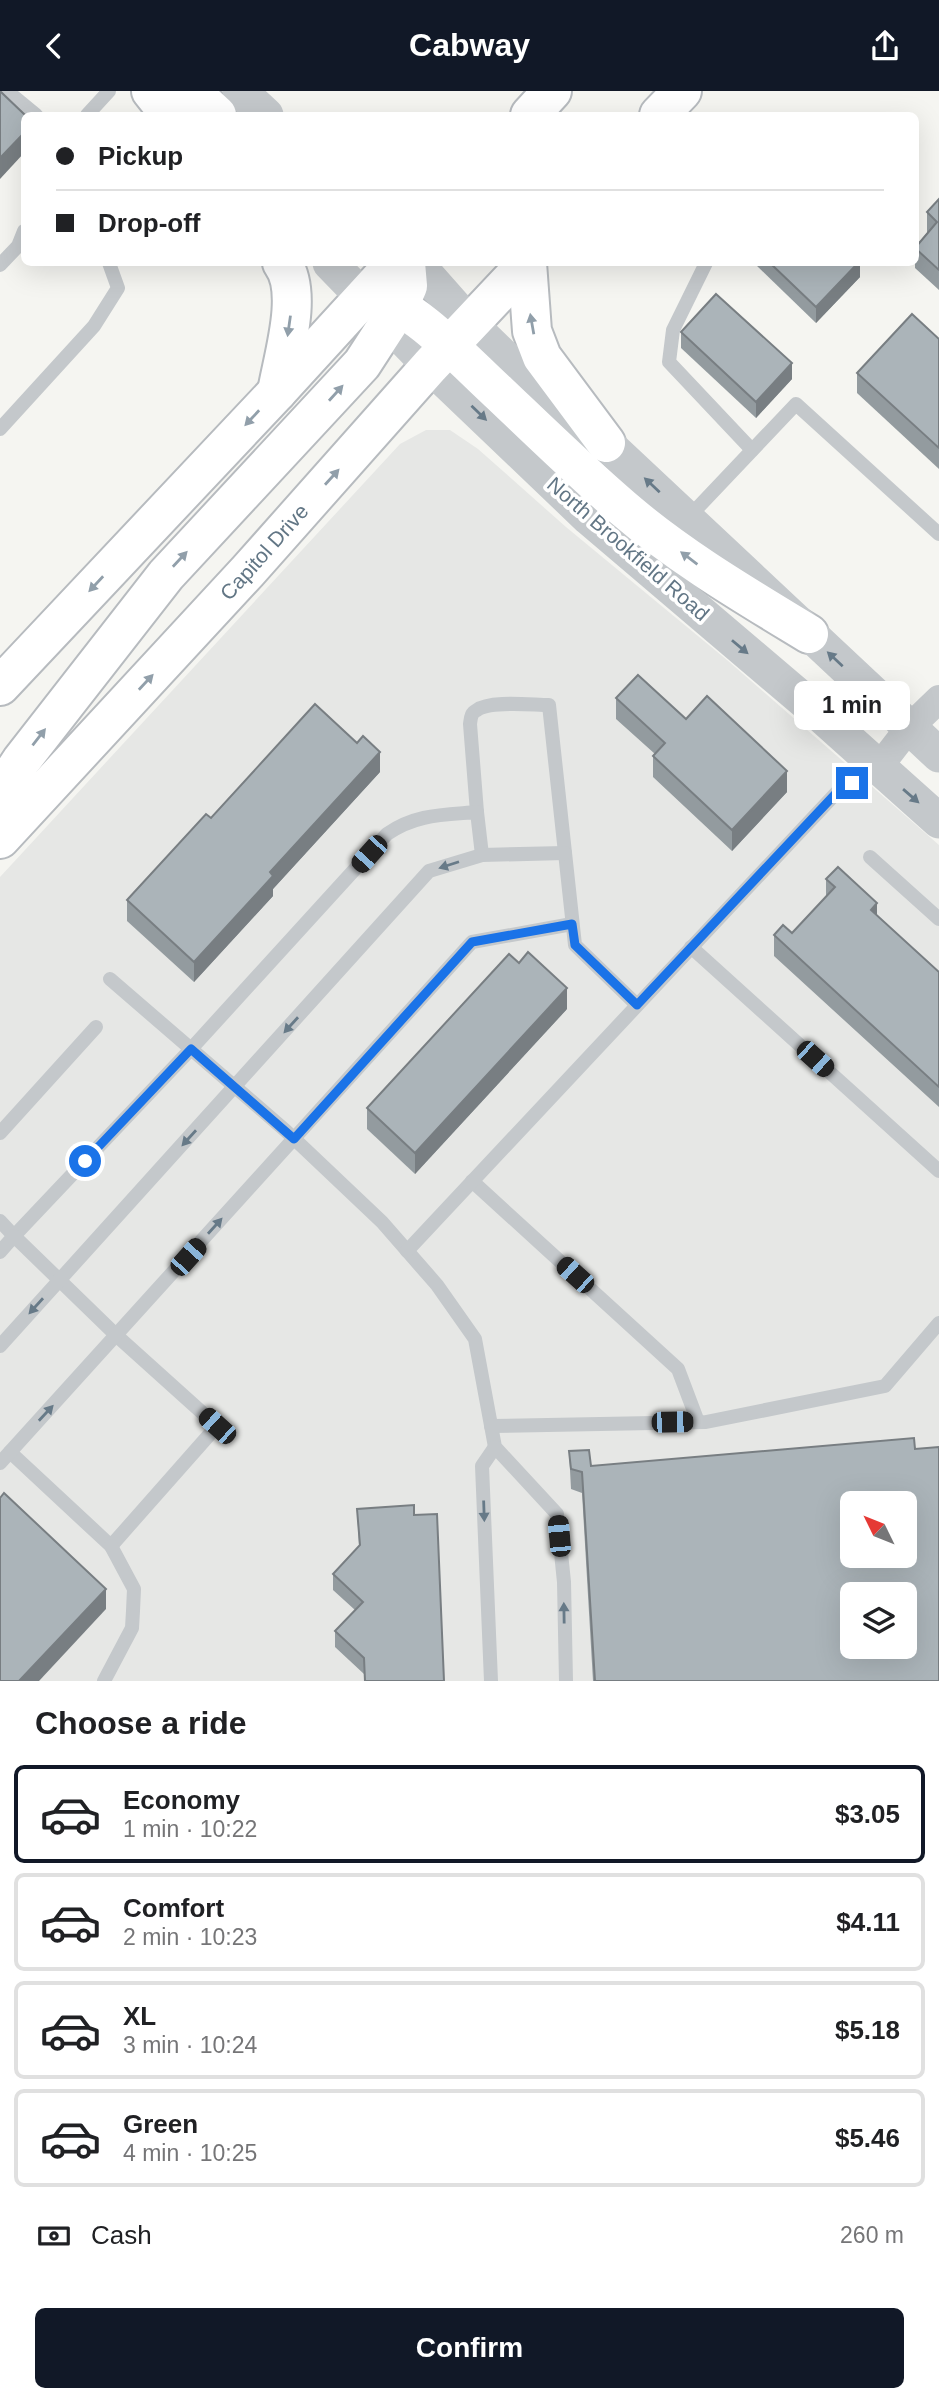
<!DOCTYPE html>
<meta charset="utf-8">
<style>
:root{--surface:#fff;--page:#f6f6f6;--text:#202124;--muted:#757577;--line:#e0e0e0;--accent:#111827}
body{margin:0;font-family:Arial,sans-serif;background:var(--page);color:var(--text);height:100vh;display:flex;flex-direction:column;font-size:26px;white-space:nowrap}
*{box-sizing:border-box;margin:0}
p{font-size:23px;color:var(--muted)}
.icon{flex:none;width:38px;height:38px;fill:none;stroke:currentColor;stroke-width:2;stroke-linecap:round;stroke-linejoin:round}
.map{position:relative;height:1590px;overflow:hidden}
.drawer{display:flex;flex-direction:column;background:var(--surface);flex:1}
.drawer>*{flex:none}
.guide{position:absolute;left:21px;top:21px;width:898px;height:154px;border-radius:10px;box-shadow:0 7px 28px #0002;display:grid;align-content:center;height:154px;padding:0 35px;background:var(--surface)}
.needle{width:46px;rotate:313deg}
.fabs{position:absolute;left:840px;top:1400px;display:grid;gap:14px}
.fabs a{display:grid;place-items:center;width:77px;height:77px;border-radius:10px;background:var(--surface);box-shadow:0 7px 28px #0002;font-size:35px}
.end{position:absolute;width:32px;height:32px;margin:-16px;border:9px solid #1a73e8;background:#fff;box-shadow:0 0 0 4px #fff}
.from{border-radius:50%}
.bubble{position:absolute;height:49px;border-radius:10px;background:var(--surface);box-shadow:0 7px 28px #0002;font-size:23px;font-weight:800;line-height:49px;text-align:center}
.car{position:absolute;width:21px;height:42px;margin:-21px -10px;border-radius:9px;box-shadow:0 0 5px 2px #0007;background:linear-gradient(#222 24%,#8ab4d8 0 40%,#222 0 76%,#8ab4d8 0 86%,#222 0)}
.guide b{display:flex;align-items:center;gap:24px;height:66px;font-size:26px}
.guide b+b{border-top:2px solid var(--line)}
.guide i{width:18px;height:18px;background:var(--text)}
ul{padding:0;list-style:none}
li{display:flex;align-items:center;gap:21px;height:98px;margin:0 14px 10px;padding:0 21px;border:4px solid var(--line);border-radius:10px}
li div{flex:1}
li b{display:block;font-size:26px}
li em{font-style:normal;font-weight:800}
li.active{border-color:var(--accent)}
li>.icon{width:63px;height:63px;stroke-width:1.5}
h2{padding:0 35px;font-size:32px;line-height:84px}
.pay{display:flex;align-items:center;gap:18px;height:77px;padding:0 35px;font-size:26px}
.pay p{margin-inline-start:auto}
.action{display:flex;gap:14px;margin-top:auto;padding:14px 35px}
.action a{flex:1;height:80px;border-radius:10px;background:var(--accent);color:#fff;font-size:28px;font-weight:800;line-height:80px;text-align:center}
header{display:flex;justify-content:space-between;align-items:center;height:91px;padding:0 35px;background:var(--accent);color:#fff;font-size:32px;font-weight:800}
.map>svg:first-child{display:block}
.built{fill:#e6e7e5;fill-rule:evenodd}
.lines{fill:none;stroke-linecap:round;stroke-linejoin:round}
.primary-casing{stroke:#b7bbbf;stroke-width:42}
.service{stroke:#c4c8cb;stroke-width:14}
.minor{stroke:#c4c8cb;stroke-width:28}
.tertiary{stroke:#c4c8cb;stroke-width:35}
.primary{stroke:#fff;stroke-width:38}
.wall{fill:#939b9f}
.shaded-wall{fill:#787e82}
.building{fill:#abb4b9;stroke:#787e82;stroke-width:2;fill-rule:evenodd}
.oneway{fill:#919faa}
.oneway2{fill:#677a88}
.route{stroke:#1a73e8;stroke-width:9}
.labels{text-anchor:middle;stroke-width:7;stroke-linejoin:round;paint-order:stroke}
.street-label{font-size:21px;fill:#627685;stroke:#fff}
</style>
<header><svg class="icon" aria-label="back" viewBox="0 0 24 24"><path d="M15 5l-7 7 7 7"/></svg>Cabway<svg class="icon" aria-label="share" viewBox="0 0 24 24"><path d="M12 15V3M7 8l5-5 5 5M5 13v7h14v-7"/></svg></header>
<div class="map">
<svg width="939" height="1590" viewBox="0 0 939 1590">
<rect width="100%" height="100%" fill="#f5f5f1"/>
<path class="built" d="M426 339H450L478 358 566 436 727 569 939 754V1590H0V786L400 353ZM852 1412H905V1465H852ZM852 1503H905V1556H852Z"/>
<g class="lines">
<defs>
<g id="primary">
<polyline points="151,0 170,24"/>
<polyline points="191,0 217,24"/>
<polyline points="530,24 552,0"/>
<polyline points="659,24 682,0"/>
<polyline points="527,172 532,240 542,266 606,352"/>
<path d="M376 207C413 213 469 275 498 301 539 340 580 380 623 417 680 466 745 504 809 543"/>
<path d="M277 301C283 266 304 201 282 172"/>
<polyline points="0,595 277,301 395,172"/>
<polyline points="0,702 21,670 166,484 362,273 399,216 408,195 406,172"/>
<path id="s1" d="M0 748 248 480 430 275 527 172"/>
</g>
</defs>
<use href="#primary" class="primary-casing"/>
<g class="service">
<polyline points="7,0 36,24"/>
<polyline points="87,24 109,0"/>
<polyline points="706,172 673,239 669,271 752,359"/>
<polyline points="0,174 18,155 24,140"/>
<polyline points="0,338 94,235 118,197 109,172"/>
<polyline points="687,428 796,313 939,443"/>
<path d="M477 721 470 633C471 626 471 622 477 619 490 609 532 614 549 614L575 854 637 914"/>
<polyline points="870,766 939,828"/>
<polyline points="691,856 939,1080"/>
<polyline points="110,888 286,1040 382,1131 437,1194 475,1248 495,1356 557,1423 564,1491 566,1590"/>
<polyline points="0,1042 96,936"/>
<polyline points="472,1090 678,1278 698,1331"/>
<path d="M0 1130 14 1145 191 958 387 743C416 723 443 724 477 721L482 764"/>
<polyline points="407,1160 839,699 878,677"/>
<polyline points="0,1161 14,1145 117,1245 217,1335 111,1455 10,1361"/>
<polyline points="0,1255 429,780 482,764 565,762"/>
<polyline points="491,1335 706,1331 885,1295 939,1232"/>
<polyline points="0,1372 472,851 572,833"/>
<polyline points="104,1590 132,1537 133,1520 134,1498 111,1455"/>
<polyline points="491,1590 482,1375 495,1356"/>
</g>
<polyline class="minor" points="878,677 909,637 939,608"/>
<g class="tertiary">
<polyline points="240,0 266,24"/>
<polyline points="330,172 430,275 589,427 815,619 939,730"/>
<polyline points="416,172 470,233 505,267 606,352 939,664"/>
</g>
<use href="#primary" class="primary"/>
</g>
<g class="wall">
<polygon points="939,108 939,199 915,177 915,156 927,142 927,121"/>
<polygon points="756,172 860,172 860,186 816,232 756,174"/>
<polygon points="681,241 792,288 756,327 681,257"/>
<polygon points="939,248 939,378 857,302 857,282"/>
<polygon points="616,607 686,628 787,701 732,760 653,686 653,665 655,663 616,628"/>
<polygon points="380,681 273,798 273,805 194,891 127,830 127,809 211,727"/>
<polygon points="826,788 877,825 939,881 939,1016 774,865 774,844 792,842 826,806"/>
<polygon points="567,918 415,1083 367,1038 367,1017"/>
<polygon points="915,1358 939,1590 593,1590 582,1402 571,1398 569,1360 591,1375"/>
<polygon points="357,1418 414,1424 444,1590 364,1590 364,1583 335,1556 335,1540 355,1519 333,1499 333,1483 359,1455"/>
</g>
<g class="shaded-wall">
<polygon points="24,42 24,62 0,88 0,67"/>
<polygon points="858,172 860,172 860,186 816,232 816,216"/>
<polygon points="792,272 792,288 756,327 756,311"/>
<polygon points="380,661 380,681 273,798 273,805 194,891 194,871 270,781"/>
<polygon points="787,680 787,701 732,760 732,739"/>
<polygon points="877,812 877,833 871,819"/>
<polygon points="567,897 567,918 415,1083 415,1062"/>
<polygon points="106,1498 106,1518 39,1590 19,1590"/>
</g>
<g class="building">
<polygon points="0,0 25,24 24,42 0,67"/>
<polygon points="939,108 939,179 915,157 937,131 927,121"/>
<polygon points="770,172 858,172 816,216"/>
<polygon points="716,203 792,272 756,311 681,241"/>
<polygon points="912,223 939,248 939,357 857,282"/>
<polygon points="638,584 686,628 707,605 787,680 732,739 653,665 665,652 616,607"/>
<polygon points="315,613 357,652 363,645 380,661 270,781 273,785 194,871 127,809 206,723 211,727"/>
<polygon points="838,776 877,812 871,819 939,881 939,996 774,844 783,834 792,842 835,796 826,788"/>
<polygon points="528,861 567,897 415,1062 367,1017 509,863 519,872"/>
<path d="M914 1347 915 1358 939 1356V1590H595L582 1381 571 1378 569 1360 589 1359 591 1375ZM852 1412H905V1465H852ZM852 1503H905V1556H852Z"/>
<polygon points="4,1402 106,1498 19,1590 0,1590 0,1407"/>
<polygon points="414,1414 414,1424 437,1423 444,1590 365,1590 364,1567 335,1540 363,1511 333,1483 360,1454 357,1418"/>
</g>
<defs><path id="oneway-solid" d="M-6-.8H1V-3.2L6.5 0L1 3.2V.8H-6Z" transform="scale(1.75)"/></defs>
<g class="oneway">
<use href="#oneway-solid" transform="translate(532 233) rotate(-100)"/>
<use href="#oneway-solid" transform="translate(289 235) rotate(98)"/>
<use href="#oneway-solid" transform="translate(336 302) rotate(-48)"/>
<use href="#oneway-solid" transform="translate(252 327) rotate(133)"/>
<use href="#oneway-solid" transform="translate(332 386) rotate(-48)"/>
<use href="#oneway-solid" transform="translate(689 467) rotate(-143)"/>
<use href="#oneway-solid" transform="translate(180 468) rotate(-47)"/>
<use href="#oneway-solid" transform="translate(96 493) rotate(133)"/>
<use href="#oneway-solid" transform="translate(146 591) rotate(-47)"/>
<use href="#oneway-solid" transform="translate(39 646) rotate(-52)"/>
</g>
<g class="oneway2">
<use href="#oneway-solid" transform="translate(479 322) rotate(44)"/>
<use href="#oneway-solid" transform="translate(652 394) rotate(-137)"/>
<use href="#oneway-solid" transform="translate(740 556) rotate(40)"/>
<use href="#oneway-solid" transform="translate(835 568) rotate(-137)"/>
<use href="#oneway-solid" transform="translate(911 705) rotate(41)"/>
<use href="#oneway-solid" transform="translate(449 774) rotate(162)"/>
<use href="#oneway-solid" transform="translate(291 934) rotate(132)"/>
<use href="#oneway-solid" transform="translate(189 1047) rotate(132)"/>
<use href="#oneway-solid" transform="translate(215 1135) rotate(-48)"/>
<use href="#oneway-solid" transform="translate(36 1215) rotate(132)"/>
<use href="#oneway-solid" transform="translate(46 1322) rotate(-47)"/>
<use href="#oneway-solid" transform="translate(484 1420) rotate(88)"/>
<use href="#oneway-solid" transform="translate(564 1522) rotate(-91)"/>
</g>
<g class="lines">
<polyline class="route" points="85,1070 191,958 294,1048 472,851 572,833 575,854 637,914 839,699 852,692"/>
</g>
<g class="labels">
<g class="street-label">
<text transform="translate(628 458) rotate(41)" y="7">North Brookfield Road</text>
<text dy="7" stroke="none"><textPath href="#s1" startOffset="390">Capitol Drive</textPath></text>
</g>
</g>
</svg>
<div class="fabs">
<a><svg class="needle" viewBox="-14 -14 28 28"><path d="M0-13l5 13h-10z" fill="#e53935"/><path d="M0 13l5-13h-10z" fill="#757577"/></svg></a>
<a><svg class="icon" aria-label="layers" viewBox="0 0 24 24"><path d="M12 4l9 5-9 5-9-5zM3 14l9 5 9-5"/></svg></a>
</div>
<i class="end from" style="left:85px;top:1070px"></i>
<i class="end" style="left:852px;top:692px"></i>
<div class="bubble" style="left:794px;top:590px;width:116px">1 min</div>
<i class="car" style="left:369px;top:763px;rotate:222deg"></i>
<i class="car" style="left:815px;top:968px;rotate:132deg"></i>
<i class="car" style="left:188px;top:1166px;rotate:42deg"></i>
<i class="car" style="left:575px;top:1184px;rotate:312deg"></i>
<i class="car" style="left:672px;top:1331px;rotate:89deg"></i>
<i class="car" style="left:217px;top:1335px;rotate:312deg"></i>
<i class="car" style="left:559px;top:1445px;rotate:355deg"></i>
<div class="guide">
<b><i class="from"></i>Pickup</b>
<b><i></i>Drop-off</b>
</div>
</div>
<section class="drawer">
<h2>Choose a ride</h2>
<ul>
<li class="active"><svg class="icon" aria-label="car" viewBox="0 0 24 24"><path d="M5 17H2v-5l4-1 3-4h7l3 4 3 1v5h-3M9 17h6M6 11h13"/><circle cx="7" cy="17" r="2"/><circle cx="17" cy="17" r="2"/></svg><div><b>Economy</b><p>1 min · 10:22</p></div><em>$3.05</em></li>
<li><svg class="icon" aria-label="car" viewBox="0 0 24 24"><path d="M5 17H2v-5l4-1 3-4h7l3 4 3 1v5h-3M9 17h6M6 11h13"/><circle cx="7" cy="17" r="2"/><circle cx="17" cy="17" r="2"/></svg><div><b>Comfort</b><p>2 min · 10:23</p></div><em>$4.11</em></li>
<li><svg class="icon" aria-label="car" viewBox="0 0 24 24"><path d="M5 17H2v-5l4-1 3-4h7l3 4 3 1v5h-3M9 17h6M6 11h13"/><circle cx="7" cy="17" r="2"/><circle cx="17" cy="17" r="2"/></svg><div><b>XL</b><p>3 min · 10:24</p></div><em>$5.18</em></li>
<li><svg class="icon" aria-label="car" viewBox="0 0 24 24"><path d="M5 17H2v-5l4-1 3-4h7l3 4 3 1v5h-3M9 17h6M6 11h13"/><circle cx="7" cy="17" r="2"/><circle cx="17" cy="17" r="2"/></svg><div><b>Green</b><p>4 min · 10:25</p></div><em>$5.46</em></li>
</ul>
<div class="pay"><svg class="icon" aria-label="cash" viewBox="0 0 24 24"><path d="M3 7h18v10H3z"/><circle cx="12" cy="12" r="2"/></svg>Cash<p>260 m</p></div>
<div class="action"><a>Confirm</a></div>
</section>
